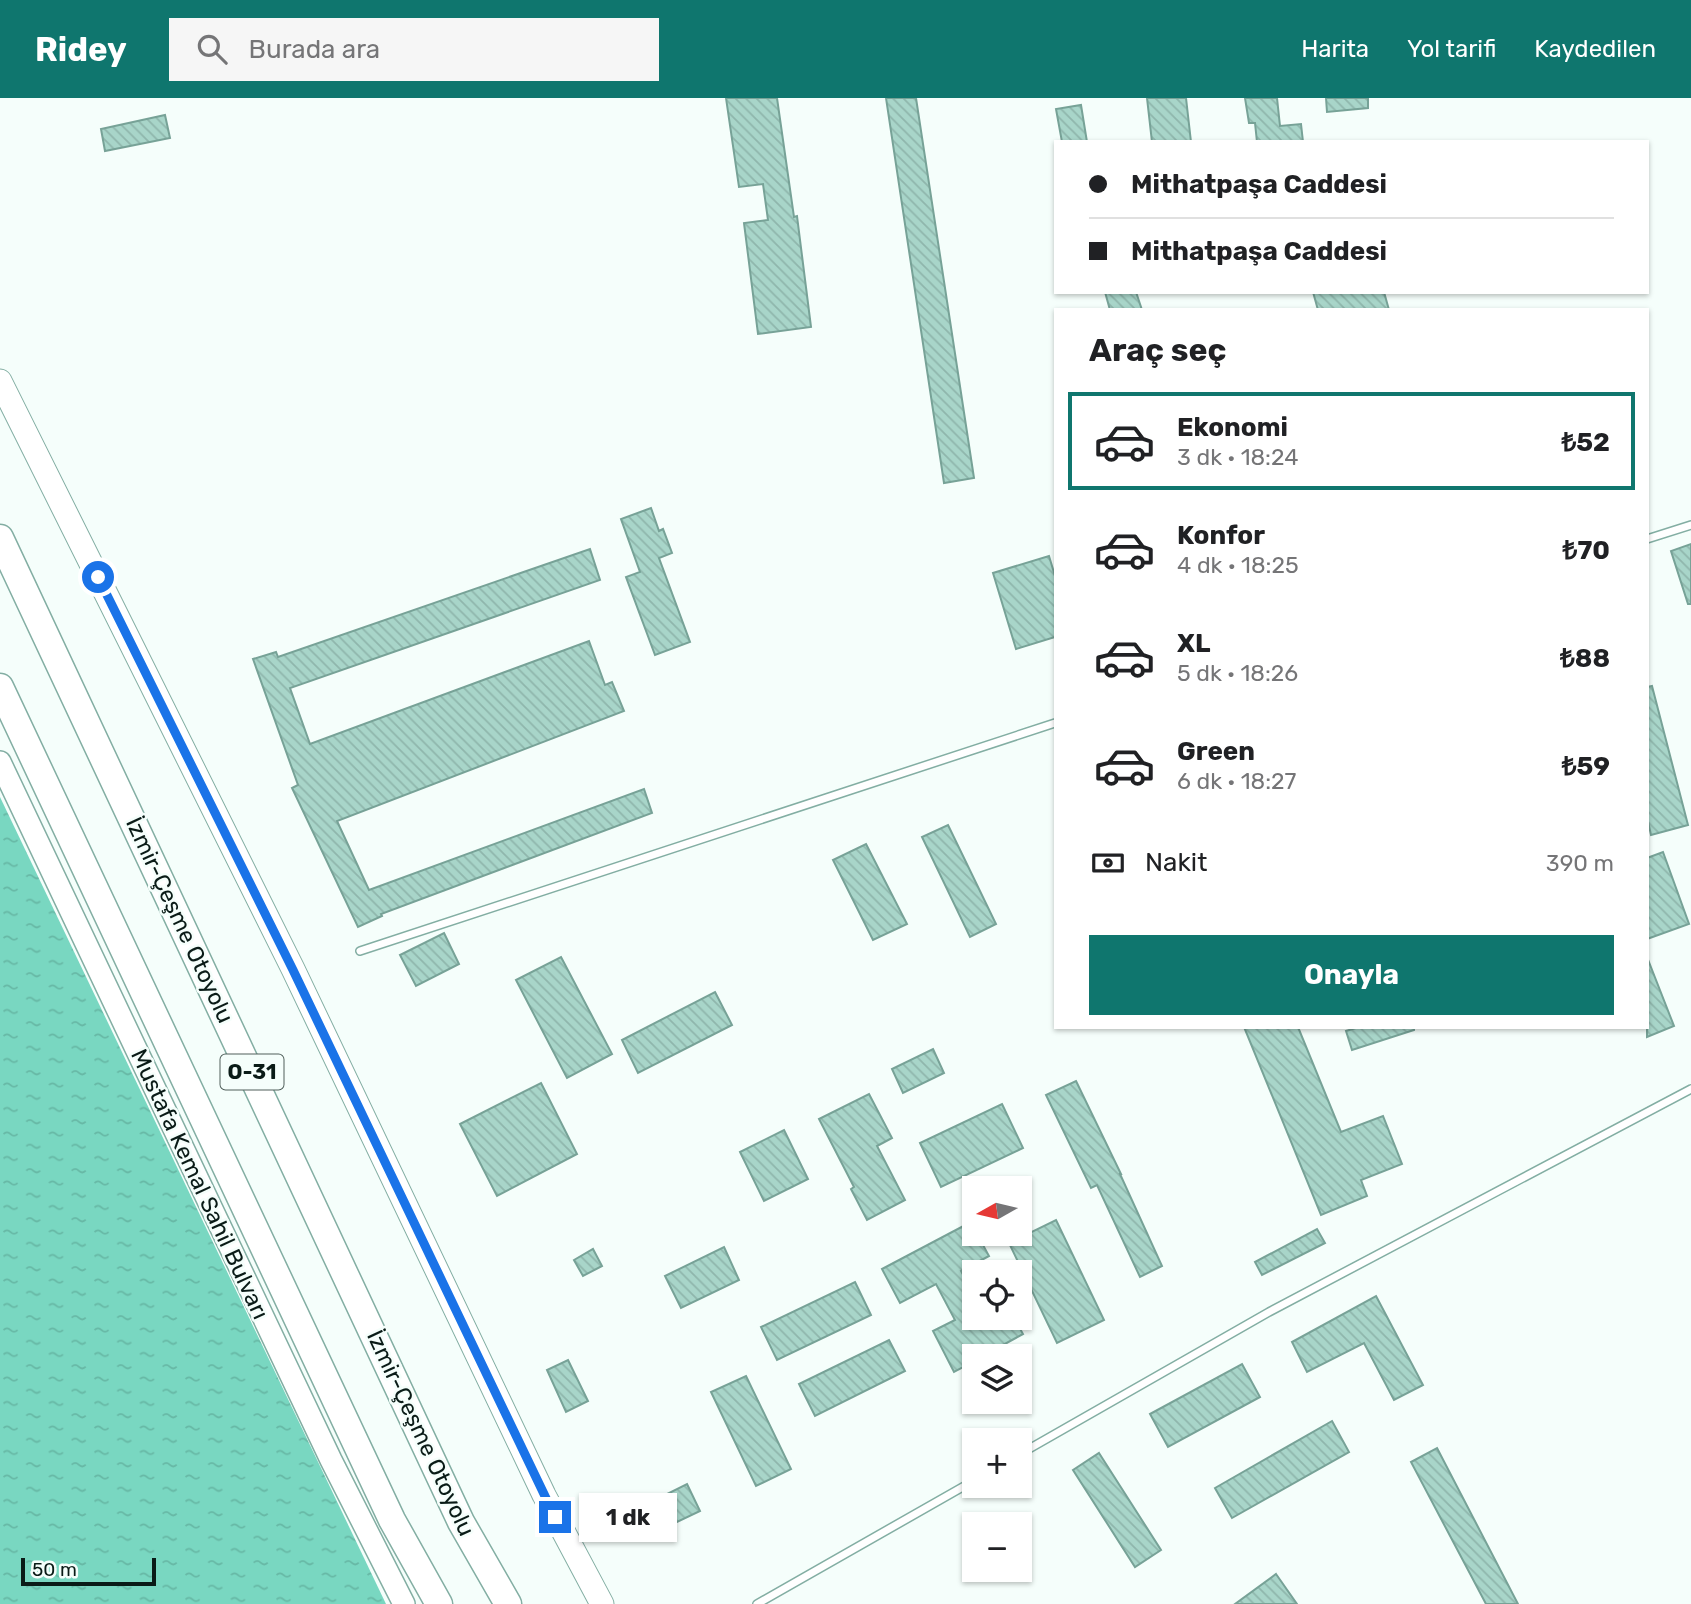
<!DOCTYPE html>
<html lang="tr">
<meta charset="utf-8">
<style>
:root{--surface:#fff;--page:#f6f6f6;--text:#202124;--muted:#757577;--line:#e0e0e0;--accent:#0f766e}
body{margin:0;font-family:Rubik,sans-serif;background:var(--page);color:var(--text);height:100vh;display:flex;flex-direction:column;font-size:26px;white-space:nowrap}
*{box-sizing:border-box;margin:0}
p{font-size:23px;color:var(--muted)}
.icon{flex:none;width:38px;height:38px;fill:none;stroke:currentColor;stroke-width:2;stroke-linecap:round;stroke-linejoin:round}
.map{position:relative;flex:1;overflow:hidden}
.drawer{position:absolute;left:1054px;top:210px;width:595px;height:721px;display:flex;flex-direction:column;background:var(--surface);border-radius:0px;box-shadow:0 2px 5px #0004}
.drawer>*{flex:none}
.top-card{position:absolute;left:1054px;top:42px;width:595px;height:154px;border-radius:0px;box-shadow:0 2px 5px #0004;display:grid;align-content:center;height:154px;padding:0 35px;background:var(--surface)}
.needle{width:46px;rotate:262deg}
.buttons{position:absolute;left:962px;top:1078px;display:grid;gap:14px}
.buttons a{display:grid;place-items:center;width:70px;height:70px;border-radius:0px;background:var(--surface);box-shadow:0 2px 5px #0004;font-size:35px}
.scale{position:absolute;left:21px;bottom:18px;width:135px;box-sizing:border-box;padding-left:7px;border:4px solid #0a1b17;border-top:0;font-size:19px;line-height:24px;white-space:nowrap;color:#0a1b17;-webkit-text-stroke:5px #f5fefb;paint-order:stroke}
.end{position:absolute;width:32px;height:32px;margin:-16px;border:9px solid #1a73e8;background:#fff;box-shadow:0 0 0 4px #fff}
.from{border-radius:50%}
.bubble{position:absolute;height:49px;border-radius:0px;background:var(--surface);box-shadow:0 2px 5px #0004;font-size:23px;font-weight:700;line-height:49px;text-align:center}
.top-card b{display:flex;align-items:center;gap:24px;height:66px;font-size:26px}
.top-card b+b{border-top:2px solid var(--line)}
.top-card i{width:18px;height:18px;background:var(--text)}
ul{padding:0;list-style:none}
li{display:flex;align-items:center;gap:21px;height:98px;margin:0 14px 10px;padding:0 21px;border:4px solid transparent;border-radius:0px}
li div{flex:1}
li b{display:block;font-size:26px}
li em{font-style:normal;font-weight:700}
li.current{border-color:var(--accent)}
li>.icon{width:63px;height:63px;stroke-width:1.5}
h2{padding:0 35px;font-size:32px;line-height:84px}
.pay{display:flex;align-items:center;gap:18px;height:77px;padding:0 35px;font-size:26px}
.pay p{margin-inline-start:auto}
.primary-button{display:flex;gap:14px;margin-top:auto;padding:14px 35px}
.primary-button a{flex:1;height:80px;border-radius:0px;background:var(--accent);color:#fff;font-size:28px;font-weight:700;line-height:80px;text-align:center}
header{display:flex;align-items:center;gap:42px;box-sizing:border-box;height:98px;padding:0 35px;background:var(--accent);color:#fff}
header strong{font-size:33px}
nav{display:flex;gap:38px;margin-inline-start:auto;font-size:24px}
.search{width:490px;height:63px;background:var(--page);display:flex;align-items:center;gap:18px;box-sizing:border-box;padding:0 24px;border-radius:0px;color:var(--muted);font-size:26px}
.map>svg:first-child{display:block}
.water{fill:url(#water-ripples)}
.building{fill:url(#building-back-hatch);stroke:#77a297;stroke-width:2}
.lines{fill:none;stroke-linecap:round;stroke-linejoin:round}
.service-casing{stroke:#83aea3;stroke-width:10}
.secondary-casing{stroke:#83aea3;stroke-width:24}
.primary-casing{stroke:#83aea3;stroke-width:25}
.motorway-casing{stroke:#83aea3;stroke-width:29}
.service{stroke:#fff;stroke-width:7}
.secondary{stroke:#fff;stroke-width:21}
.primary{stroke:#fff;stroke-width:23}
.motorway{stroke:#fff;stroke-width:26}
.route{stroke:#1a73e8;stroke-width:9}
.labels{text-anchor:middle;stroke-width:5;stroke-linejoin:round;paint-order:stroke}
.shield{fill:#f5fefb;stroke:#505f5b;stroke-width:2}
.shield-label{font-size:21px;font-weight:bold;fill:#0a1b17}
.street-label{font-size:23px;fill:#0a1b17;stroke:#f5fefb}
</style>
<header>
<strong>Ridey</strong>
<div class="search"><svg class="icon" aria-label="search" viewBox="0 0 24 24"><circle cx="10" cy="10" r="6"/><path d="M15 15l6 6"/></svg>Burada ara</div>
<nav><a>Harita</a><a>Yol tarifi</a><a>Kaydedilen</a></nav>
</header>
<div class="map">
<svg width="1691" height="1506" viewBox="0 0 1691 1506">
<defs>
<pattern id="water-ripples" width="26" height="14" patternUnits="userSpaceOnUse" patternTransform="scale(1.75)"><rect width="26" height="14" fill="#79d7c1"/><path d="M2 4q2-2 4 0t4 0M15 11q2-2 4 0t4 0" fill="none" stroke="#67b8a5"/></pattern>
<pattern id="building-back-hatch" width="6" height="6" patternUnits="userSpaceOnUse" patternTransform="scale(1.75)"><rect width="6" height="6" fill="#a8d5c9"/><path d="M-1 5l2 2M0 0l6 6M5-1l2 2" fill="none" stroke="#8fb6ac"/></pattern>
</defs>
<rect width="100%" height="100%" fill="#f5fefb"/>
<polygon class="water" points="0,699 386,1506 0,1506"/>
<g class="building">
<polygon points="726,0 777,0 794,119 797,118 811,229 758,236 744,125 768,122 763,86 739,89"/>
<polygon points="886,0 916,0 974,380 944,385"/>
<polygon points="1147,0 1186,0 1191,44 1152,44"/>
<polygon points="1245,0 1277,0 1280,28 1301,26 1303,44 1257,44 1255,25 1249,25"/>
<polygon points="1326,0 1368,0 1368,10 1327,14"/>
<polygon points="1081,7 1087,44 1062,44 1056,11"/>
<polygon points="165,17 170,40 105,53 101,31"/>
<polygon points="1105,194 1136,194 1142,212 1110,212"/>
<polygon points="1313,194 1384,194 1389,212 1318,212"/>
<polygon points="651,410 659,433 663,431 672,455 659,460 690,544 655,557 626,479 640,474 621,421"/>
<polygon points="1691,446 1691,506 1688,506 1671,453"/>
<polygon points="590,451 600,482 290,590 310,646 589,543 605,587 612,584 624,613 337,723 369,792 644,691 652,715 381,816 382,818 358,829 292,690 298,687 253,561 276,554 278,559"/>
<polygon points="1049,458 1055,478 1055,539 1016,551 993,475"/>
<polygon points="1652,588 1688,727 1651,737 1647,719 1647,589"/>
<polygon points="948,727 996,826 970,839 922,739"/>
<polygon points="866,746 907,826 873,842 833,762"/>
<polygon points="1663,754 1689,826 1647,841 1647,760"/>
<polygon points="444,835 459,866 416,888 400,857"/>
<polygon points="561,859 612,956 567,980 516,882"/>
<polygon points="1647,859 1674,928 1647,939"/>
<polygon points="715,894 732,927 638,975 622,942"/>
<polygon points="1244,929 1298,929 1341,1034 1383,1018 1402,1066 1361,1082 1367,1098 1321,1117"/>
<polygon points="1359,929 1414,929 1414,932 1352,952 1346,933"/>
<polygon points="933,951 944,975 903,995 892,971"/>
<polygon points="1076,983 1121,1076 1120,1076 1162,1168 1140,1179 1097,1087 1091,1090 1046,997"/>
<polygon points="541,985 577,1056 497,1098 460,1026"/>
<polygon points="869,996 892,1040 877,1048 905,1102 867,1122 851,1091 854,1089 819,1021"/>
<polygon points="1002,1006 1023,1050 941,1089 920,1045"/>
<polygon points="784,1032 808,1081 764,1103 740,1054"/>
<polygon points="1056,1122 1104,1222 1057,1245 1009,1145"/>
<polygon points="971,1124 975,1136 977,1136 989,1158 961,1173 975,1199 975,1220 1014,1220 1023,1236 983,1258 975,1258 975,1263 954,1274 933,1233 955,1222 936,1186 900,1205 882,1171"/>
<polygon points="1317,1131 1325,1145 1262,1177 1255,1164"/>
<polygon points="724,1149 739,1182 681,1210 665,1178"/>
<polygon points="593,1151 602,1168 583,1178 574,1162"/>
<polygon points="855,1184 871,1217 777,1262 761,1229"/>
<polygon points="1376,1198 1423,1287 1394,1302 1364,1245 1307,1274 1292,1244"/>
<polygon points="889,1242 905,1273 815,1318 799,1286"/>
<polygon points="568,1262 588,1303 566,1314 547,1272"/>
<polygon points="1242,1266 1260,1299 1168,1349 1150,1316"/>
<polygon points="746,1278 791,1371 756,1388 711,1294"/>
<polygon points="1332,1323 1349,1354 1232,1420 1215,1390"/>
<polygon points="1437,1350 1518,1506 1486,1506 1411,1364"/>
<polygon points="1099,1355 1161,1452 1135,1469 1073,1372"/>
<polygon points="687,1386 700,1413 656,1434 643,1408"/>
<polygon points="1276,1476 1297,1506 1235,1506"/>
</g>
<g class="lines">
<defs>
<g id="service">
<polyline points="1647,441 1691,427"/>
<polyline points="360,853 1055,625"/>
<polyline points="1020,1356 1269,1214 1691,991"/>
<polyline points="757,1506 975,1382"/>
</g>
<polyline id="secondary" points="0,664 331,1362 404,1506"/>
<polyline id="primary" points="0,283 293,871 544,1397 602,1506"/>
<g id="motorway">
<polyline points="0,440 461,1424 508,1506"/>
<polyline points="0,589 392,1422 439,1506"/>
</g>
</defs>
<use href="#service" class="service-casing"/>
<use href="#secondary" class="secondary-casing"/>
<use href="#primary" class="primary-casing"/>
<use href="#motorway" class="motorway-casing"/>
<use href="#service" class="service"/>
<use href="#secondary" class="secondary"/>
<use href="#primary" class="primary"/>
<use href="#motorway" class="motorway"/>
</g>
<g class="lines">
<polyline class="route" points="98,479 293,872 555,1419"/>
</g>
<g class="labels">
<rect class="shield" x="220.5" y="956.5" width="63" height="35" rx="5"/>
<g class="shield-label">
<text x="252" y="981">O-31</text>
</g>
<g class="street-label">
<text transform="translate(180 822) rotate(65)" y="8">İzmir-Çeşme Otoyolu</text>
<text transform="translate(200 1086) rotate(65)" y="8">Mustafa Kemal Sahil Bulvarı</text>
<text transform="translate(421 1335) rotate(65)" y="8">İzmir-Çeşme Otoyolu</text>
</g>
</g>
</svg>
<div class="buttons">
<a><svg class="needle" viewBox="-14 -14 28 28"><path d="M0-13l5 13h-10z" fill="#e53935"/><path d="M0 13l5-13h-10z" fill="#757577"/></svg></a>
<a><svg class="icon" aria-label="locate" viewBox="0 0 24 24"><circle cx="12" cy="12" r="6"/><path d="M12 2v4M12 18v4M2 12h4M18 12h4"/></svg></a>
<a><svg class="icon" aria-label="layers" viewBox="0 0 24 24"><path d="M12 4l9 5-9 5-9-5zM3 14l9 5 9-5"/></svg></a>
<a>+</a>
<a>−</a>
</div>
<div class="scale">50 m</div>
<i class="end from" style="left:98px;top:479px"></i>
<i class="end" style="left:555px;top:1419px"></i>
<div class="bubble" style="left:579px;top:1395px;width:98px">1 dk</div>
<div class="top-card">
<b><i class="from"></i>Mithatpaşa Caddesi</b>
<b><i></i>Mithatpaşa Caddesi</b>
</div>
<section class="drawer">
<h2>Araç seç</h2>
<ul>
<li class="current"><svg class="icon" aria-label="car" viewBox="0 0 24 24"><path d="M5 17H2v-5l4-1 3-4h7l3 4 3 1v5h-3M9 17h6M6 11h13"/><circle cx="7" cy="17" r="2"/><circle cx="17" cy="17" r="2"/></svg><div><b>Ekonomi</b><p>3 dk · 18:24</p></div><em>₺52</em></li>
<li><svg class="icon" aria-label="car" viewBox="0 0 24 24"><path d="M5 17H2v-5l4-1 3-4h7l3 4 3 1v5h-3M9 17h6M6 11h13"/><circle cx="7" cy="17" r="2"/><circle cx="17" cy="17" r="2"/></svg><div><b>Konfor</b><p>4 dk · 18:25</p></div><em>₺70</em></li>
<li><svg class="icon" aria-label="car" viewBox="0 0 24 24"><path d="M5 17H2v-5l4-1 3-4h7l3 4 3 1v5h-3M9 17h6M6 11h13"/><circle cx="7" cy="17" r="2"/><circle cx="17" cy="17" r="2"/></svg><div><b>XL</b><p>5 dk · 18:26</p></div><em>₺88</em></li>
<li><svg class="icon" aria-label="car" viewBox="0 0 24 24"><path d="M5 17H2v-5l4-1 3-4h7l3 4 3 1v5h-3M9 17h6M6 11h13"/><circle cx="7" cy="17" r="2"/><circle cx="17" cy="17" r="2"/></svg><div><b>Green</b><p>6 dk · 18:27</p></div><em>₺59</em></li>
</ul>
<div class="pay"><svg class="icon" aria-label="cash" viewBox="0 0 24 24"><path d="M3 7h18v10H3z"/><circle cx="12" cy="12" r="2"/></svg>Nakit<p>390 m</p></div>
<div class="primary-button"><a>Onayla</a></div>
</section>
</div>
